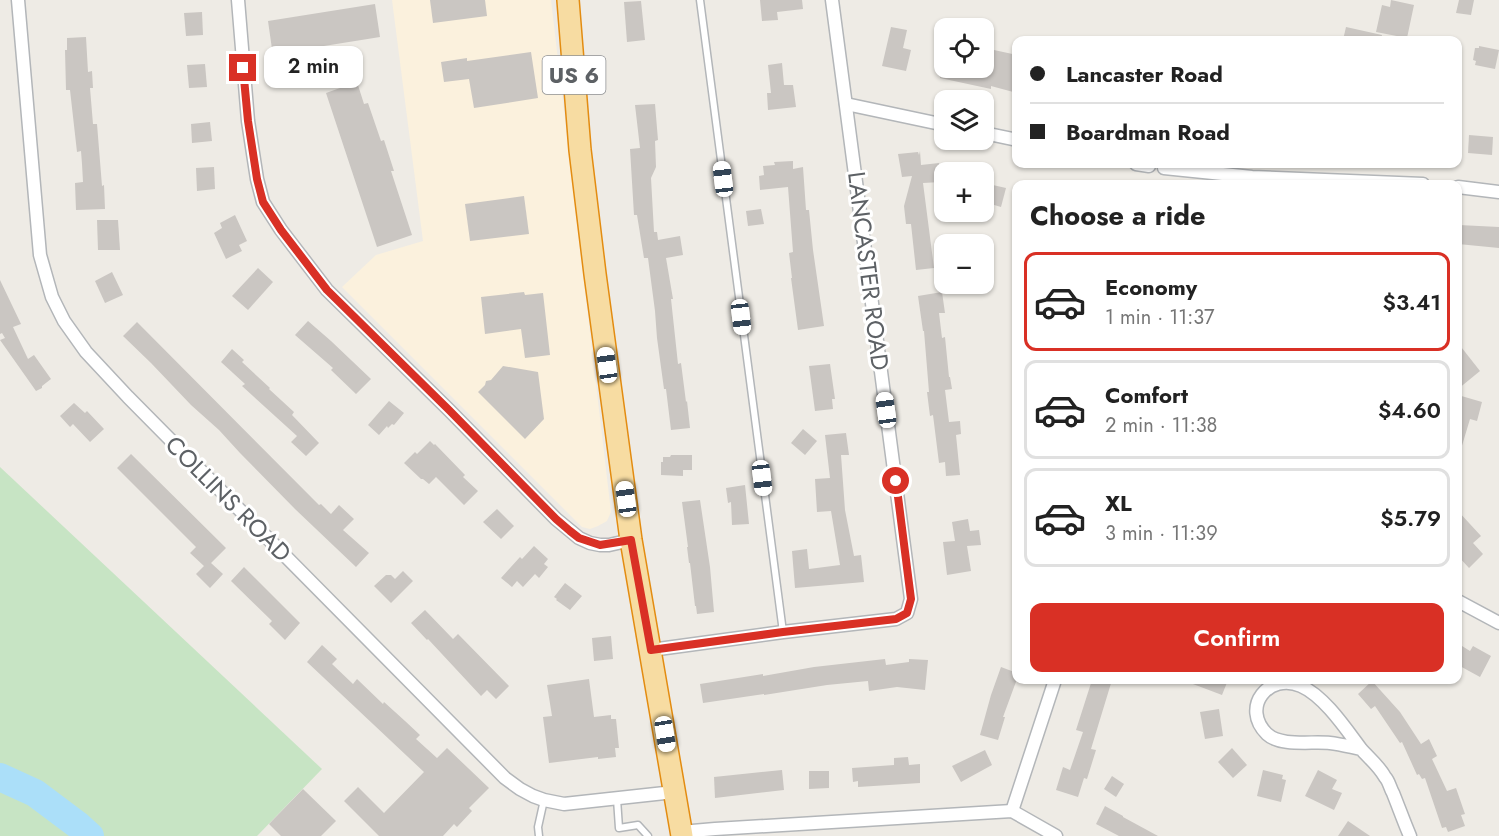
<!DOCTYPE html>
<meta charset="utf-8">
<style>
:root{--surface:#fff;--page:#f2f2f2;--text:#222;--muted:#767676;--line:#e0e0e0;--accent:#d93025}
body{margin:0;font-family:Jost,sans-serif;background:var(--page);color:var(--text);height:100vh;display:flex;flex-direction:column;font-size:22px;white-space:nowrap}
*{box-sizing:border-box;margin:0}
p{font-size:20px;color:var(--muted)}
.icon{flex:none;width:33px;height:33px;fill:none;stroke:currentColor;stroke-width:2;stroke-linecap:round;stroke-linejoin:round}
.map{position:relative;flex:1;overflow:hidden}
.side{position:absolute;left:1012px;top:180px;width:450px;height:504px;display:flex;flex-direction:column;background:var(--surface);border-radius:12px;box-shadow:0 2px 4px #0004}
.side>*{flex:none}
.hud{position:absolute;left:1012px;top:36px;width:450px;height:132px;border-radius:12px;box-shadow:0 2px 4px #0004;display:grid;align-content:center;height:132px;padding:0 18px;background:var(--surface)}
.tools{position:absolute;left:934px;top:18px;display:grid;gap:12px}
.tools a{display:grid;place-items:center;width:60px;height:60px;border-radius:12px;background:var(--surface);box-shadow:0 2px 4px #0004;font-size:30px}
.end{position:absolute;width:27px;height:27px;margin:-14px;border:8px solid #d93025;background:#fff;box-shadow:0 0 0 3px #fff}
.from{border-radius:50%}
.bubble{position:absolute;height:42px;border-radius:12px;background:var(--surface);box-shadow:0 2px 4px #0004;font-size:20px;font-weight:600;line-height:42px;text-align:center}
.car{position:absolute;width:18px;height:36px;margin:-18px -9px;border-radius:8px;box-shadow:0 0 4px 2px #0007;background:linear-gradient(#fff 24%,#345 0 40%,#fff 0 76%,#345 0 86%,#fff 0)}
.hud b{display:flex;align-items:center;gap:21px;height:57px;font-size:22px}
.hud b+b{border-top:2px solid var(--line)}
.hud i{width:15px;height:15px;background:var(--text)}
ul{padding:0;list-style:none}
li{display:flex;align-items:center;gap:18px;height:99px;margin:0 12px 9px;padding:0 6px;border:3px solid var(--line);border-radius:12px}
li div{flex:1}
li b{display:block;font-size:22px}
li em{font-style:normal;font-weight:600}
li.current{border-color:var(--accent)}
li>.icon{width:54px;height:54px;stroke-width:1.5}
h2{padding:0 18px;font-size:27px;line-height:72px}
.cta{display:flex;gap:12px;margin-top:auto;padding:12px 18px}
.cta a{flex:1;height:69px;border-radius:12px;background:var(--accent);color:#fff;font-size:24px;font-weight:600;line-height:69px;text-align:center}
.map>svg:first-child{display:block}
.commercial{fill:#fbf1dd}
.green{fill:#c7e4c4}
.lines{fill:none;stroke-linecap:round;stroke-linejoin:round}
.river{stroke:#abdff9;stroke-width:28}
.building{fill:#cac6c2}
.service-casing{stroke:#b3b6b9;stroke-width:9}
.minor-casing{stroke:#b3b6b9;stroke-width:15}
.trunk-casing{stroke:#e38c11;stroke-width:24}
.service{stroke:#fff;stroke-width:6}
.minor{stroke:#fff;stroke-width:12}
.trunk{stroke:#f7dca2;stroke-width:21}
.route{stroke:#d93025;stroke-width:8}
.labels{text-anchor:middle;stroke-width:6;stroke-linejoin:round;paint-order:stroke}
.shield{fill:#fff;stroke:#8e9093;stroke-width:1.5}
.shield-label{font-size:22px;font-weight:bold;fill:#5d6165}
.street-label{font-size:24px;fill:#5d6165;stroke:#fff}
</style>
<div class="map">
<svg width="1499" height="836" viewBox="0 0 1499 836">
<rect width="100%" height="100%" fill="#eeebe5"/>
<polygon class="commercial" points="392,0 551,0 611,512 607,521 598,526 590,529 582,527 342,287 376,255 423,241"/>
<polygon class="green" points="0,467 322,769 257,836 0,836"/>
<g class="lines">
<polyline class="river" points="0,777 35,793 79,826 90,836"/>
</g>
<g class="building">
<polygon points="430,0 485,0 487,16 433,23"/>
<polygon points="760,0 802,0 803,9 777,12 778,20 762,21"/>
<polygon points="1391,0 1414,5 1407,38 1376,32 1382,5 1390,7"/>
<polygon points="1459,0 1474,0 1471,15 1456,13"/>
<polygon points="641,1 645,40 627,42 624,2"/>
<polygon points="375,4 380,37 299,50 296,52 273,56 268,21"/>
<polygon points="202,12 203,35 186,36 184,13"/>
<polygon points="891,27 907,30 903,48 911,50 906,71 882,66"/>
<polygon points="1346,27 1382,35 1381,40 1343,40"/>
<polygon points="86,37 88,72 92,71 93,88 90,88 93,124 97,124 102,186 104,185 105,209 76,210 75,183 83,182 82,164 81,151 77,152 70,90 66,90 65,50 67,50 67,38"/>
<polygon points="1479,46 1499,50 1495,69 1475,65 1476,61 1473,60 1475,48 1479,48"/>
<polygon points="994,50 1017,55 1017,93 991,86 991,89 940,78 943,68 984,68 984,56 992,57"/>
<polygon points="531,52 538,98 474,108 469,79 444,82 441,62 467,58 467,61"/>
<polygon points="782,63 784,85 793,85 796,107 768,110 767,93 771,93 768,65"/>
<polygon points="205,64 207,87 189,88 187,65"/>
<polygon points="357,82 364,104 368,103 381,141 384,140 394,171 391,171 412,235 377,247 326,93"/>
<polygon points="655,104 658,140 655,141 656,167 651,178 654,232 657,232 658,240 680,236 683,255 666,258 673,299 671,299 678,364 681,363 686,402 687,401 690,428 671,430 666,389 664,389 657,338 655,311 648,258 644,258 637,215 634,215 630,149 640,148 635,105"/>
<polygon points="210,122 212,141 192,143 191,124"/>
<polygon points="1469,135 1493,137 1492,155 1468,153"/>
<polygon points="920,151 921,165 939,163 941,182 923,183 934,268 916,270 911,224 906,224 904,206 912,176 902,177 898,154 918,152 919,155"/>
<polygon points="793,161 793,169 803,167 806,210 809,210 813,250 824,326 798,330 791,278 792,278 789,253 793,252 788,187 760,190 759,176 764,175 763,166 775,165 774,162"/>
<polygon points="214,167 215,189 197,191 196,168"/>
<polygon points="984,183 1006,188 1001,207 984,202"/>
<polygon points="524,196 529,234 470,241 465,204"/>
<polygon points="761,209 764,224 748,226 746,211"/>
<polygon points="235,215 247,241 239,245 242,251 226,259 214,233 222,228 220,223"/>
<polygon points="97,220 118,220 120,250 98,250"/>
<polygon points="1459,225 1499,227 1499,248 1458,244"/>
<polygon points="258,268 273,282 248,310 232,296"/>
<polygon points="112,272 123,295 105,303 95,281"/>
<polygon points="0,280 21,324 13,327 28,359 34,355 51,379 42,386 42,388 36,391 0,340 5,338 2,333 0,334"/>
<polygon points="524,292 525,295 543,293 550,355 525,358 521,329 485,334 481,297"/>
<polygon points="942,292 945,313 939,313 942,338 945,337 949,377 950,377 952,389 945,390 949,422 960,421 961,434 956,435 960,475 946,476 945,462 939,463 933,415 930,416 927,392 929,392 924,331 923,331 918,296"/>
<polygon points="308,321 331,341 371,379 356,394 331,370 333,368 295,335"/>
<polygon points="137,322 319,505 321,504 331,514 339,505 354,519 343,530 369,553 356,567 295,509 240,453 219,430 191,405 151,363 123,336"/>
<polygon points="1458,343 1480,371 1458,389"/>
<polygon points="232,349 244,360 242,362 270,388 269,389 294,412 292,415 319,443 306,456 291,442 297,436 242,386 245,384 221,362"/>
<polygon points="830,364 835,399 832,399 833,409 815,411 809,366"/>
<polygon points="503,366 538,372 544,419 525,439 478,392 485,385 486,381 491,380"/>
<polygon points="1458,395 1482,402 1477,421 1470,419 1461,449 1458,448"/>
<polygon points="389,401 404,413 394,425 392,424 388,428 387,426 379,435 368,425"/>
<polygon points="74,403 85,413 87,411 104,429 90,442 73,424 70,427 60,416"/>
<polygon points="803,429 817,441 805,455 791,443"/>
<polygon points="846,433 849,455 841,455 845,510 854,556 861,555 864,582 795,588 792,551 807,549 809,569 840,565 831,511 817,512 815,479 830,478 825,435"/>
<polygon points="430,441 434,445 435,444 465,475 463,477 478,491 464,505 436,477 429,484 423,479 421,479 404,463 415,452 417,454"/>
<polygon points="131,454 226,548 211,563 223,574 210,588 196,574 204,566 190,553 196,547 117,468"/>
<polygon points="671,455 692,455 692,470 683,470 683,476 661,475 661,462 663,462 663,457 670,457"/>
<polygon points="745,485 749,524 732,525 731,502 728,503 726,488"/>
<polygon points="700,500 710,567 714,612 697,614 696,606 695,606 690,563 689,563 687,547 688,547 682,502"/>
<polygon points="497,509 514,526 501,539 483,522"/>
<polygon points="1458,511 1481,536 1473,543 1483,554 1469,568 1458,556"/>
<polygon points="968,519 970,531 979,530 981,545 967,546 971,571 947,575 943,542 955,541 952,522"/>
<polygon points="534,546 548,559 544,564 548,567 539,578 535,574 523,587 517,581 512,587 501,578 520,557 522,559"/>
<polygon points="244,567 300,623 285,640 269,624 272,621 231,581"/>
<polygon points="403,571 413,581 391,603 374,586 386,575 391,575 395,579"/>
<polygon points="565,583 582,596 570,610 556,600 557,599 554,597"/>
<polygon points="425,610 453,639 458,634 509,686 496,699 487,690 481,696 428,639 427,640 411,623"/>
<polygon points="611,636 613,659 594,661 592,638"/>
<polygon points="322,645 337,659 332,664 353,684 357,679 383,704 384,702 405,721 420,735 416,739 437,758 447,748 489,788 469,808 472,811 457,827 454,824 443,836 379,836 344,801 358,787 384,813 424,772 307,662"/>
<polygon points="1462,646 1470,651 1473,646 1491,656 1480,677 1458,665 1458,653"/>
<polygon points="885,659 886,665 909,662 909,659 928,660 925,690 897,687 869,691 868,681 827,685 764,695 764,694 703,703 700,684 763,674 763,676 814,667"/>
<polygon points="1001,667 1017,673 1017,679 1003,717 1005,717 998,740 980,735 991,695"/>
<polygon points="589,679 594,717 611,715 611,719 616,719 619,748 615,748 616,757 598,759 598,757 549,763 543,717 552,716 547,685"/>
<polygon points="1092,680 1112,680 1091,749 1096,750 1087,779 1084,778 1078,797 1056,790 1063,767 1070,770 1083,732 1076,730"/>
<polygon points="1185,680 1228,680 1222,695 1185,681"/>
<polygon points="1372,681 1400,712 1421,744 1429,739 1437,756 1432,759 1447,791 1456,788 1465,814 1461,815 1465,826 1448,832 1446,827 1442,828 1425,778 1422,779 1419,774 1417,775 1402,742 1400,743 1375,706 1371,709 1358,694"/>
<polygon points="1219,709 1223,736 1205,739 1200,712"/>
<polygon points="1232,748 1247,765 1233,778 1218,762"/>
<polygon points="985,750 992,765 961,782 952,766"/>
<polygon points="908,757 909,765 920,764 920,783 858,787 858,781 853,782 852,768 894,765 894,758"/>
<polygon points="782,770 784,790 715,798 714,777"/>
<polygon points="1263,770 1283,775 1282,779 1286,780 1281,802 1257,796"/>
<polygon points="1318,770 1337,780 1332,789 1342,793 1334,810 1305,796"/>
<polygon points="809,771 829,771 829,788 809,789"/>
<polygon points="1112,776 1124,784 1116,797 1104,789"/>
<polygon points="303,789 336,821 321,836 281,836 269,824"/>
<polygon points="1105,806 1123,816 1123,817 1158,836 1119,836 1096,824"/>
<polygon points="1348,821 1370,836 1338,836"/>
</g>
<g class="lines">
<defs>
<g id="service">
<polyline points="700,0 783,632"/>
<polyline points="617,799 619,828 638,825 648,836"/>
<polyline points="539,836 538,827 544,800"/>
</g>
<g id="minor">
<polyline points="18,0 40,255 52,297 64,321 86,352 128,397 505,778 520,789 533,796 544,800 564,804 674,792"/>
<polyline points="238,0 248,121 257,179 263,202 281,230 327,290 449,410 556,519 579,538 590,543 600,545 609,545 631,540"/>
<polyline points="846,104 945,125"/>
<polyline points="984,133 1017,140"/>
<polyline points="1136,164 1149,166"/>
<polyline points="1164,168 1252,177 1423,184"/>
<polyline points="1458,187 1499,192"/>
<polyline points="1458,601 1499,623"/>
<polyline points="651,650 783,632 896,619 907,613 911,599 832,0"/>
<path d="M1361 749C1351 747 1340 744 1330 743 1312 741 1281 747 1267 734 1240 707 1269 672 1301 686 1324 696 1346 729 1361 749 1369 758 1379 766 1385 777 1389 781 1390 788 1393 793 1399 808 1404 822 1410 836"/>
<polyline points="1012,811 1055,680"/>
<polyline points="681,832 715,829 1012,811 1056,836"/>
</g>
<polyline id="trunk" points="568,0 580,150 595,274 631,540 682,836"/>
</defs>
<use href="#service" class="service-casing"/>
<use href="#minor" class="minor-casing"/>
<use href="#trunk" class="trunk-casing"/>
<use href="#service" class="service"/>
<use href="#minor" class="minor"/>
<use href="#trunk" class="trunk"/>
</g>
<g class="lines">
<polyline class="route" points="243,68 248,121 257,179 263,202 281,230 327,290 449,410 556,519 570,531 579,538 600,545 631,540 651,650 783,632 896,619 907,613 911,599 896,481"/>
</g>
<g class="labels">
<rect class="shield" x="542.5" y="56" width="63" height="38" rx="4.5"/>
<g class="shield-label">
<text x="574" y="83">US 6</text>
</g>
<g class="street-label">
<text transform="translate(868 271) rotate(83)" y="8">LANCASTER ROAD</text>
<text transform="translate(228 499) rotate(45)" y="8">COLLINS ROAD</text>
</g>
</g>
</svg>
<div class="tools">
<a><svg class="icon" aria-label="locate" viewBox="0 0 24 24"><circle cx="12" cy="12" r="6"/><path d="M12 2v4M12 18v4M2 12h4M18 12h4"/></svg></a>
<a><svg class="icon" aria-label="layers" viewBox="0 0 24 24"><path d="M12 4l9 5-9 5-9-5zM3 14l9 5 9-5"/></svg></a>
<a>+</a>
<a>−</a>
</div>
<i class="end from" style="left:896px;top:481px"></i>
<i class="end" style="left:243px;top:68px"></i>
<div class="bubble" style="left:264px;top:46px;width:99px">2 min</div>
<i class="car" style="left:723px;top:179px;rotate:353deg"></i>
<i class="car" style="left:741px;top:317px;rotate:173deg"></i>
<i class="car" style="left:607px;top:365px;rotate:352deg"></i>
<i class="car" style="left:886px;top:410px;rotate:352deg"></i>
<i class="car" style="left:762px;top:478px;rotate:173deg"></i>
<i class="car" style="left:626px;top:499px;rotate:352deg"></i>
<i class="car" style="left:665px;top:734px;rotate:171deg"></i>
<div class="hud">
<b><i class="from"></i>Lancaster Road</b>
<b><i></i>Boardman Road</b>
</div>
<section class="side">
<h2>Choose a ride</h2>
<ul>
<li class="current"><svg class="icon" aria-label="car" viewBox="0 0 24 24"><path d="M5 17H2v-5l4-1 3-4h7l3 4 3 1v5h-3M9 17h6M6 11h13"/><circle cx="7" cy="17" r="2"/><circle cx="17" cy="17" r="2"/></svg><div><b>Economy</b><p>1 min · 11:37</p></div><em>$3.41</em></li>
<li><svg class="icon" aria-label="car" viewBox="0 0 24 24"><path d="M5 17H2v-5l4-1 3-4h7l3 4 3 1v5h-3M9 17h6M6 11h13"/><circle cx="7" cy="17" r="2"/><circle cx="17" cy="17" r="2"/></svg><div><b>Comfort</b><p>2 min · 11:38</p></div><em>$4.60</em></li>
<li><svg class="icon" aria-label="car" viewBox="0 0 24 24"><path d="M5 17H2v-5l4-1 3-4h7l3 4 3 1v5h-3M9 17h6M6 11h13"/><circle cx="7" cy="17" r="2"/><circle cx="17" cy="17" r="2"/></svg><div><b>XL</b><p>3 min · 11:39</p></div><em>$5.79</em></li>
</ul>
<div class="cta"><a>Confirm</a></div>
</section>
</div>
